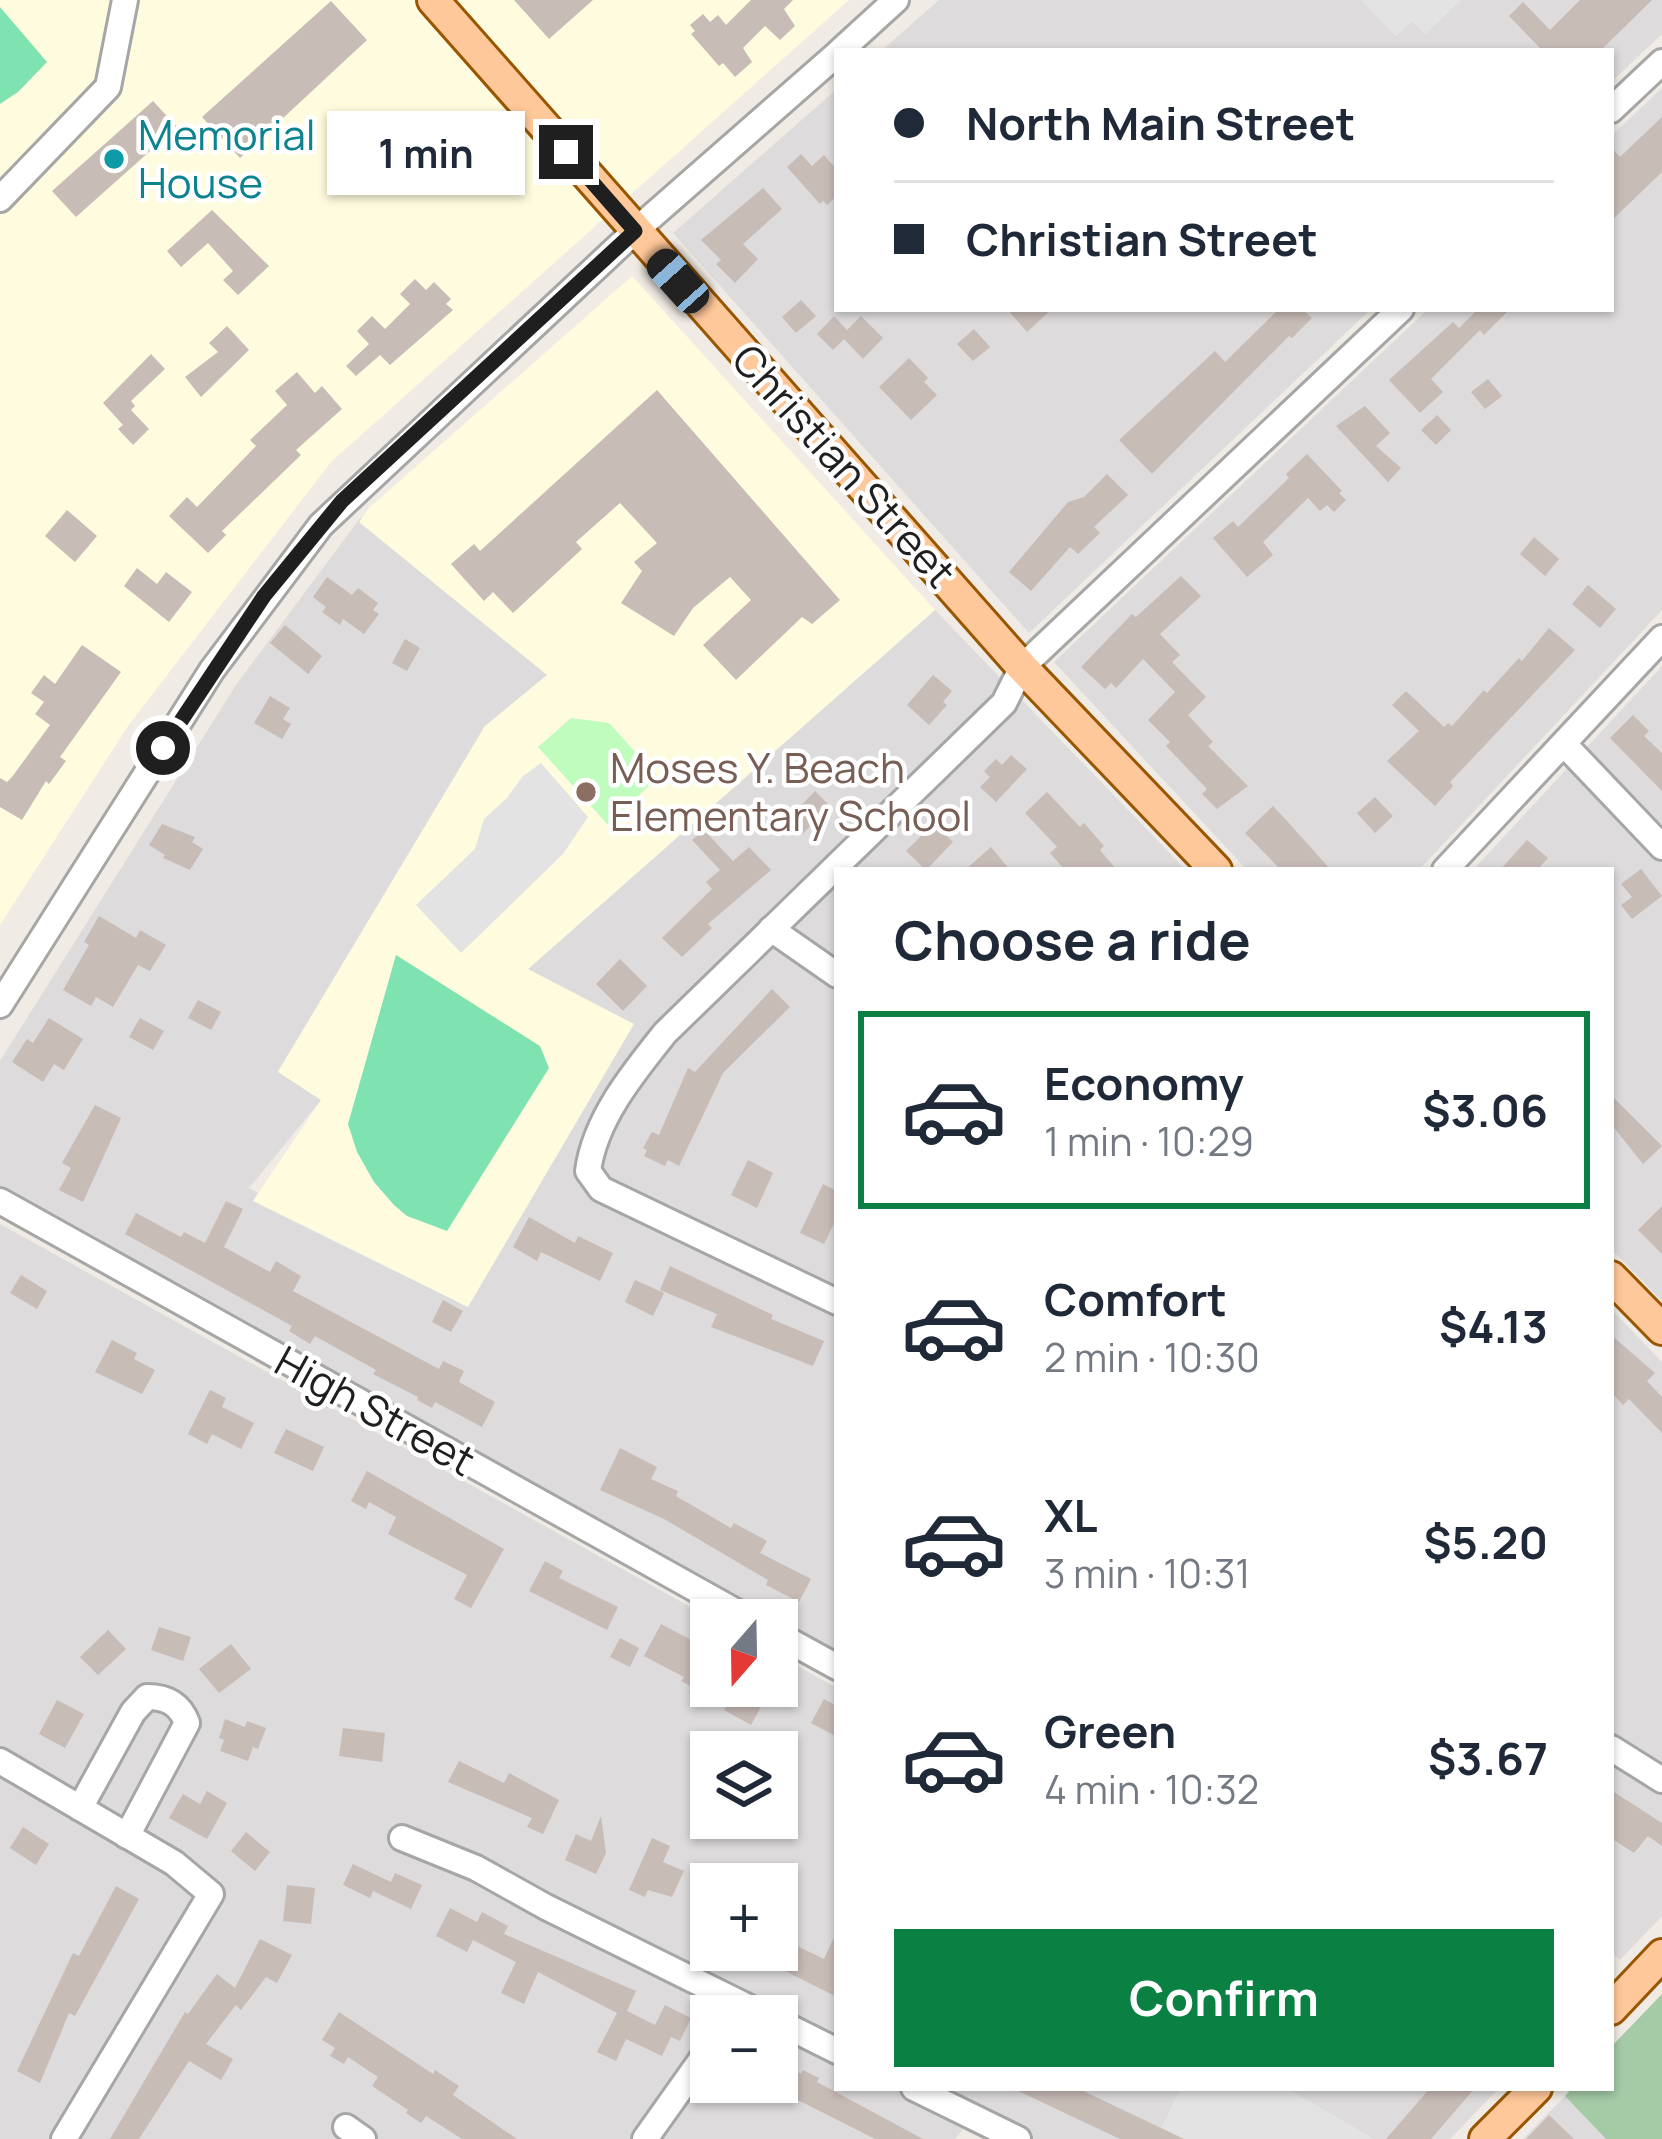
<!DOCTYPE html>
<meta charset="utf-8">
<style>
:root{--surface:#fff;--page:#f2f2f3;--text:#1f2937;--muted:#747a83;--line:#e0e1e3;--accent:#0b8043}
body{margin:0;font-family:Manrope,sans-serif;background:var(--page);color:var(--text);height:100vh;display:flex;flex-direction:column;font-size:45px;white-space:nowrap}
*{box-sizing:border-box;margin:0}
p{font-size:39px;color:var(--muted)}
.icon{flex:none;width:66px;height:66px;fill:none;stroke:currentColor;stroke-width:2;stroke-linecap:round;stroke-linejoin:round}
.map{position:relative;flex:1;overflow:hidden}
.details{position:absolute;left:834px;top:867px;width:780px;height:1224px;display:flex;flex-direction:column;background:var(--surface);border-radius:0px;box-shadow:0 3px 9px #0004}
.details>*{flex:none}
.banner{position:absolute;left:834px;top:48px;width:780px;height:264px;border-radius:0px;box-shadow:0 3px 9px #0004;display:grid;align-content:center;height:264px;padding:0 60px;background:var(--surface)}
.needle{width:78px;rotate:200deg}
.tools{position:absolute;left:690px;top:1599px;display:grid;gap:24px}
.tools a{display:grid;place-items:center;width:108px;height:108px;border-radius:0px;background:var(--surface);box-shadow:0 3px 9px #0004;font-size:60px}
.end{position:absolute;width:54px;height:54px;margin:-27px;border:15px solid #1f1f1f;background:#fff;box-shadow:0 0 0 6px #fff}
.from{border-radius:50%}
.bubble{position:absolute;height:84px;border-radius:0px;background:var(--surface);box-shadow:0 3px 9px #0004;font-size:39px;font-weight:700;line-height:84px;text-align:center}
.car{position:absolute;width:36px;height:72px;margin:-36px -18px;border-radius:15px;box-shadow:0 0 9px 3px #0007;background:linear-gradient(#222 24%,#8ab4d8 0 40%,#222 0 76%,#8ab4d8 0 86%,#222 0)}
.banner b{display:flex;align-items:center;gap:42px;height:114px;font-size:45px}
.banner b+b{border-top:3px solid var(--line)}
.banner i{width:30px;height:30px;background:var(--text)}
ul{padding:0;list-style:none}
li{display:flex;align-items:center;gap:36px;height:198px;margin:0 24px 18px;padding:0 36px;border:6px solid transparent;border-radius:0px}
li div{flex:1}
li b{display:block;font-size:45px}
li em{font-style:normal;font-weight:700}
li.on{border-color:var(--accent)}
li>.icon{width:108px;height:108px;stroke-width:1.5}
h2{padding:0 60px;font-size:54px;line-height:144px}
.cta{display:flex;gap:24px;margin-top:auto;padding:24px 60px}
.cta a{flex:1;height:138px;border-radius:0px;background:var(--accent);color:#fff;font-size:48px;font-weight:700;line-height:138px;text-align:center}
.map>svg:first-child{display:block}
.residential{fill:#dddbdc;fill-rule:evenodd}
.education{fill:#fffbde}
.cemetery{fill:#a4caa6}
.park{fill:#c1fcbf}
.pitch{fill:#7fe2b1}
.parking{fill:#e3e3e3}
.building{fill:#c8bcb7}
.lines{fill:none;stroke-linecap:round;stroke-linejoin:round}
.minor-casing{stroke:#a6a6a6;stroke-width:30}
.major-casing{stroke:#995600;stroke-width:36}
.minor{stroke:#fff;stroke-width:24}
.major{stroke:#ffc89a;stroke-width:30}
.route{stroke:#1f1f1f;stroke-width:15}
.culture-dot{fill:#0f9aa8;stroke:#fff;stroke-width:4.5}
.education-dot{fill:#8d6e63;stroke:#fff;stroke-width:4.5}
.labels{text-anchor:middle;stroke-width:9;stroke-linejoin:round;paint-order:stroke}
.culture-label{font-size:42px;fill:#0d838f;stroke:#fff;text-anchor:start}
.street-label{font-size:42px;fill:#1f1f1f;stroke:#fff}
.education-label{font-size:42px;fill:#785e54;stroke:#fff;text-anchor:start}
</style>
<div class="map">
<svg width="1662" height="2139" viewBox="0 0 1662 2139">
<rect width="100%" height="100%" fill="#f0ebe4"/>
<g class="residential">
<polygon points="939,0 1361,0 1396,36 1412,21 1425,34 1461,0 1662,0 1662,34 1611,82 1611,51 881,51"/>
<polygon points="1662,88 1662,610 1419,870 1247,870 1054,662 1428,309 1611,309 1611,136"/>
<polygon points="837,89 837,309 1371,309 1029,633 673,233"/>
<polygon points="361,517 548,675 485,726 278,1071 321,1100 249,1188 467,1307 633,1025 527,970 935,610 1186,870 837,870 837,1653 0,1200 0,1061 236,685"/>
<polygon points="1662,666 1662,1301 1611,1249 1611,870 1473,870"/>
<path d="M0 1224 714 1620H711V1686H777V1655L837 1688V2088H1181L1156 2139H982L963 2129 955 2139H0ZM711 1752H777V1818H711ZM711 1884H777V1950H711ZM711 2016H777V2082H711Z"/>
<polygon points="1611,1309 1662,1362 1662,1916 1620,1960 1611,1952"/>
<polygon points="1286,2088 1499,2088 1450,2139 1374,2139"/>
<polygon points="1565,2096 1606,2139 1523,2139"/>
</g>
<g class="education">
<polygon points="0,0 849,0 331,462 128,726 0,925"/>
<polygon points="632,276 935,610 528,969 634,1024 468,1307 253,1201 321,1100 278,1072 485,726 547,675 359,522 369,508"/>
</g>
<polygon class="cemetery" points="1662,1994 1662,2139 1606,2139 1565,2096 1572,2088 1611,2088 1611,2047"/>
<polygon class="park" points="571,718 609,723 658,777 608,825 538,747"/>
<g class="pitch">
<polygon points="0,7 47,62 18,92 0,104"/>
<polygon points="396,955 540,1046 549,1068 447,1231 407,1216 394,1205 374,1182 357,1152 348,1124"/>
</g>
<g class="parking">
<polygon points="1361,0 1461,0 1425,34 1412,21 1396,36"/>
<polygon points="541,763 588,817 563,854 461,953 416,905 475,849 484,819 507,798 522,777"/>
<polygon points="1181,2088 1286,2088 1374,2139 1156,2139"/>
</g>
<g class="building">
<polygon points="514,0 593,0 549,39"/>
<polygon points="751,0 793,0 784,9 795,26 780,40 765,26 743,48 752,62 735,77 723,63 719,66 691,34 695,31 690,25 703,14 710,22 718,15 726,25"/>
<polygon points="1580,0 1652,0 1600,51 1543,51 1509,16 1523,2 1550,30"/>
<polygon points="331,1 367,40 240,158 202,117"/>
<polygon points="153,101 177,127 76,217 52,191"/>
<polygon points="1662,117 1662,172 1611,221 1611,147 1620,157"/>
<polygon points="801,154 812,166 824,155 837,170 837,196 827,205 823,201 820,204 787,167"/>
<polygon points="763,188 782,209 743,244 758,259 735,283 716,264 721,260 701,240"/>
<polygon points="212,210 269,266 238,295 223,280 233,271 208,243 181,267 167,251"/>
<polygon points="415,279 426,290 434,282 451,299 446,304 453,310 390,365 380,355 356,376 346,366 369,344 357,331 372,316 385,329 410,304 400,294"/>
<polygon points="801,300 816,316 796,333 782,317"/>
<polygon points="1007,309 1052,309 1027,332"/>
<polygon points="1279,309 1302,309 1312,318 1292,338 1289,336 1152,474 1119,440 1215,351 1225,362"/>
<polygon points="1478,309 1510,309 1484,335 1480,330 1431,379 1443,392 1420,413 1389,380 1453,322 1459,328"/>
<polygon points="834,316 847,330 861,316 883,338 863,359 844,339 833,350 817,334"/>
<polygon points="227,326 249,350 201,397 185,377 218,352 209,343"/>
<polygon points="974,329 990,347 973,361 957,344"/>
<polygon points="151,354 165,369 131,401 135,406 131,410 149,429 133,445 118,429 123,425 103,403"/>
<polygon points="909,358 928,378 924,382 937,395 911,420 879,387"/>
<polygon points="297,372 315,393 322,386 342,409 296,450 301,455 222,531 226,535 208,553 169,516 187,497 197,507 256,446 250,440 287,405 275,391"/>
<polygon points="1488,379 1502,396 1485,409 1471,392"/>
<polygon points="657,390 840,600 812,624 802,617 736,680 703,645 751,600 730,577 693,608 674,636 621,603 642,571 634,562 657,543 620,503 576,542 582,549 513,613 493,592 484,601 451,564 474,544 480,551"/>
<polygon points="1365,406 1390,433 1376,446 1401,468 1388,482 1336,426"/>
<polygon points="1437,415 1451,430 1436,445 1421,430"/>
<polygon points="1307,454 1342,491 1339,493 1346,500 1334,512 1327,505 1320,511 1308,498 1263,542 1273,555 1247,577 1213,538 1233,521 1238,527 1289,478 1286,474"/>
<polygon points="1107,474 1128,495 1094,527 1100,533 1078,554 1070,547 1031,591 1009,572 1068,502 1084,497"/>
<polygon points="67,510 97,536 75,562 45,536"/>
<polygon points="1534,537 1559,559 1545,576 1520,554"/>
<polygon points="137,568 157,584 166,572 192,592 169,622 124,586"/>
<polygon points="1181,576 1201,596 1160,634 1180,655 1172,662 1206,697 1188,715 1213,742 1208,746 1248,786 1217,809 1202,794 1207,789 1166,746 1170,742 1148,720 1175,692 1143,659 1116,688 1111,683 1105,689 1081,667 1132,614 1136,617"/>
<polygon points="327,577 352,595 358,588 378,603 373,610 379,614 364,634 343,619 340,625 322,612 326,607 313,597"/>
<polygon points="1588,585 1616,609 1600,628 1572,604"/>
<polygon points="285,625 322,656 308,674 270,643"/>
<polygon points="1549,628 1575,650 1450,782 1453,786 1435,806 1387,761 1419,731 1392,705 1406,691 1444,727 1448,723 1452,726 1484,690 1487,693 1519,658 1522,661"/>
<polygon points="405,639 420,648 407,671 392,663"/>
<polygon points="82,645 121,672 60,757 66,761 49,784 46,781 22,820 0,807 0,778 7,782 12,777 50,725 35,714 44,702 31,693 44,675 55,684"/>
<polygon points="933,675 952,691 943,702 947,705 929,725 907,705"/>
<polygon points="270,696 290,708 283,719 291,724 282,739 254,723"/>
<polygon points="1633,715 1649,731 1644,736 1662,753 1662,791 1610,738"/>
<polygon points="1011,755 1027,769 996,802 980,787 990,777 984,771 996,759 1002,765"/>
<polygon points="815,791 829,805 802,835 787,820"/>
<polygon points="1047,792 1080,827 1084,823 1104,846 1100,850 1117,870 1065,870 1050,853 1057,847 1025,813"/>
<polygon points="1375,797 1393,816 1375,833 1357,813"/>
<polygon points="1273,806 1287,821 1331,870 1281,870 1245,833"/>
<polygon points="934,823 953,842 926,870 906,851"/>
<polygon points="162,824 195,837 192,842 203,849 190,870 163,858 165,855 149,845"/>
<polygon points="704,830 733,861 749,847 771,870 708,924 712,928 682,957 662,938 712,889 706,882 720,870 692,840"/>
<polygon points="1527,840 1548,858 1537,870 1500,870"/>
<polygon points="991,847 1010,870 965,870"/>
<polygon points="1641,869 1662,896 1632,919 1621,905 1632,897 1621,884"/>
<polygon points="99,916 136,938 140,930 166,945 150,971 138,965 113,1007 96,997 91,1006 63,990 89,945 84,942"/>
<polygon points="620,959 647,986 623,1011 596,984"/>
<polygon points="772,989 790,1007 723,1073 679,1166 668,1160 665,1166 644,1156 647,1150 643,1148 652,1132 659,1135 688,1068 695,1072"/>
<polygon points="198,1000 221,1012 211,1030 188,1018"/>
<polygon points="49,1018 83,1039 64,1070 54,1064 43,1082 12,1062 27,1039 33,1043"/>
<polygon points="140,1018 164,1031 153,1050 129,1037"/>
<polygon points="1611,1095 1662,1146 1643,1164 1611,1124"/>
<polygon points="95,1105 121,1118 83,1202 59,1190 71,1168 62,1163"/>
<polygon points="748,1160 773,1173 757,1208 731,1195"/>
<polygon points="823,1184 837,1191 837,1217 824,1244 800,1233"/>
<polygon points="226,1201 243,1209 224,1247 270,1272 276,1261 301,1276 293,1291 439,1369 443,1361 464,1371 459,1382 495,1402 482,1427 435,1402 432,1408 417,1400 418,1397 373,1374 376,1370 315,1336 310,1344 289,1331 292,1326 125,1234 136,1213 181,1237 184,1232 205,1243"/>
<polygon points="1662,1206 1662,1254 1638,1230"/>
<polygon points="529,1217 575,1243 578,1236 613,1253 600,1281 541,1252 537,1261 513,1247"/>
<polygon points="670,1266 773,1315 771,1319 824,1341 813,1366 711,1327 717,1314 660,1290"/>
<polygon points="21,1275 47,1291 37,1309 10,1293"/>
<polygon points="635,1280 664,1293 653,1316 625,1302"/>
<polygon points="443,1300 463,1311 451,1332 432,1322"/>
<polygon points="1611,1335 1655,1373 1647,1381 1662,1397 1662,1433 1629,1399 1623,1405 1611,1392"/>
<polygon points="112,1340 137,1353 134,1359 155,1370 142,1394 95,1372"/>
<polygon points="210,1390 226,1398 222,1407 254,1423 241,1449 212,1434 207,1444 188,1434"/>
<polygon points="286,1429 324,1447 313,1471 274,1453"/>
<polygon points="620,1448 657,1467 651,1479 678,1491 676,1496 731,1528 734,1523 767,1541 760,1553 811,1579 799,1602 766,1585 768,1580 664,1519 600,1490"/>
<polygon points="367,1471 504,1549 471,1608 454,1599 467,1575 388,1534 396,1517 369,1502 366,1509 351,1501"/>
<polygon points="545,1561 563,1571 559,1578 618,1607 607,1630 529,1591"/>
<polygon points="661,1624 695,1642 693,1646 711,1656 711,1702 689,1692 692,1687 681,1681 684,1677 644,1656"/>
<polygon points="159,1627 191,1637 183,1661 151,1650"/>
<polygon points="108,1630 126,1649 98,1675 80,1657"/>
<polygon points="620,1638 639,1648 630,1667 610,1657"/>
<polygon points="231,1644 251,1669 219,1693 199,1669"/>
<polygon points="738,1686 754,1686 768,1694 751,1725 724,1710"/>
<polygon points="824,1699 837,1706 837,1737 811,1723"/>
<polygon points="57,1700 84,1714 65,1748 39,1734"/>
<polygon points="225,1719 245,1727 247,1721 266,1728 258,1749 253,1747 248,1761 220,1751 224,1740 219,1738"/>
<polygon points="343,1728 385,1733 382,1762 339,1756"/>
<polygon points="459,1761 504,1783 509,1773 559,1800 543,1834 527,1827 532,1818 448,1782"/>
<polygon points="1611,1790 1662,1823 1662,1846 1648,1836 1634,1853 1611,1838"/>
<polygon points="207,1791 227,1803 207,1839 169,1818 183,1794 200,1804"/>
<polygon points="601,1816 606,1853 596,1874 565,1860 576,1834 591,1841"/>
<polygon points="23,1827 49,1844 36,1865 10,1848"/>
<polygon points="246,1832 270,1852 255,1871 231,1851"/>
<polygon points="652,1838 670,1846 663,1862 684,1871 672,1897 648,1890 645,1897 629,1890"/>
<polygon points="353,1864 391,1882 395,1873 422,1885 411,1909 373,1891 370,1898 343,1885"/>
<polygon points="287,1885 315,1888 311,1924 283,1921"/>
<polygon points="116,1886 139,1899 75,2016 69,2013 40,2083 17,2071 73,1953 79,1956"/>
<polygon points="450,1908 477,1922 482,1912 508,1926 504,1934 636,1991 627,2011 655,2025 665,2005 691,2018 680,2041 671,2037 662,2056 626,2039 616,2061 597,2052 617,2013 538,1972 524,2004 501,1993 516,1962 473,1940 467,1952 436,1936"/>
<polygon points="782,1916 798,1925 789,1942 824,1959 837,1931 837,1997 743,1950 777,1950 777,1926"/>
<polygon points="260,1939 292,1955 277,1983 266,1977 241,2010 236,2005 206,2044 233,2059 221,2080 189,2061 139,2139 110,2139 185,2012 188,2014 217,1974 235,1988"/>
<polygon points="339,2012 433,2074 435,2070 459,2086 453,2095 517,2139 462,2139 426,2116 421,2123 406,2113 408,2110 372,2086 378,2077 348,2057 344,2064 330,2056 335,2048 322,2040"/>
<polygon points="794,2070 801,2074 803,2070 819,2078 817,2082 923,2139 875,2139 782,2092"/>
<polygon points="1012,2088 1077,2088 1184,2139 1120,2139"/>
<polygon points="1430,2088 1475,2088 1431,2139 1386,2139"/>
<polygon points="1549,2115 1574,2139 1526,2139"/>
</g>
<g class="lines">
<defs>
<g id="minor">
<polyline points="840,51 896,0"/>
<polyline points="1611,110 1662,62"/>
<polyline points="0,199 108,87 125,0"/>
<polyline points="1564,744 1662,847"/>
<polyline points="1445,870 1662,638"/>
<polyline points="771,929 837,975"/>
<polyline points="0,1005 212,670 321,525 635,231 837,54"/>
<polyline points="0,1201 751,1620"/>
<path d="M837 1302 601 1189 588 1171C595 1119 633 1073 665 1033L1004 703 1022 667 1401 309"/>
<polyline points="777,1634 837,1667"/>
<polyline points="1611,1748 1662,1780"/>
<polyline points="0,1761 174,1863 211,1894 64,2139"/>
<path d="M80 1808 133 1712 147 1697C167 1697 180 1704 187 1723L127 1836"/>
<polyline points="402,1838 476,1868 546,1907 766,2016"/>
<polyline points="777,2021 837,2051"/>
<polyline points="914,2088 1018,2139"/>
<polyline points="346,2127 363,2139"/>
<polyline points="645,2139 711,2046"/>
</g>
<g id="major">
<polyline points="433,0 1022,667 1216,870"/>
<polyline points="1611,1277 1662,1329"/>
<polyline points="1611,2009 1662,1955"/>
<polyline points="1485,2139 1536,2088"/>
</g>
</defs>
<use href="#minor" class="minor-casing"/>
<use href="#major" class="major-casing"/>
<use href="#minor" class="minor"/>
<use href="#major" class="major"/>
</g>
<g class="lines">
<polyline class="route" points="163,748 264,596 342,501 635,231 566,152"/>
</g>
<circle class="culture-dot" cx="114" cy="159" r="12"/>
<circle class="education-dot" cx="586" cy="792" r="12"/>
<g class="labels">
<g class="culture-label">
<text x="138" y="150">Memorial<tspan x="138" dy="48">House</tspan></text>
</g>
<g class="street-label">
<text transform="translate(844 466) rotate(48)" y="15">Christian Street</text>
<text transform="translate(375 1411) rotate(29)" y="15">High Street</text>
</g>
<g class="education-label">
<text x="610" y="783">Moses Y. Beach<tspan x="610" dy="48">Elementary School</tspan></text>
</g>
</g>
</svg>
<div class="tools">
<a><svg class="needle" viewBox="-14 -14 28 28"><path d="M0-13l5 13h-10z" fill="#e53935"/><path d="M0 13l5-13h-10z" fill="#747a83"/></svg></a>
<a><svg class="icon" aria-label="layers" viewBox="0 0 24 24"><path d="M12 4l9 5-9 5-9-5zM3 14l9 5 9-5"/></svg></a>
<a>+</a>
<a>−</a>
</div>
<i class="end from" style="left:163px;top:748px"></i>
<i class="end" style="left:566px;top:152px"></i>
<div class="bubble" style="left:327px;top:111px;width:198px">1 min</div>
<i class="car" style="left:678px;top:281px;rotate:318deg"></i>
<div class="banner">
<b><i class="from"></i>North Main Street</b>
<b><i></i>Christian Street</b>
</div>
<section class="details">
<h2>Choose a ride</h2>
<ul>
<li class="on"><svg class="icon" aria-label="car" viewBox="0 0 24 24"><path d="M5 17H2v-5l4-1 3-4h7l3 4 3 1v5h-3M9 17h6M6 11h13"/><circle cx="7" cy="17" r="2"/><circle cx="17" cy="17" r="2"/></svg><div><b>Economy</b><p>1 min · 10:29</p></div><em>$3.06</em></li>
<li><svg class="icon" aria-label="car" viewBox="0 0 24 24"><path d="M5 17H2v-5l4-1 3-4h7l3 4 3 1v5h-3M9 17h6M6 11h13"/><circle cx="7" cy="17" r="2"/><circle cx="17" cy="17" r="2"/></svg><div><b>Comfort</b><p>2 min · 10:30</p></div><em>$4.13</em></li>
<li><svg class="icon" aria-label="car" viewBox="0 0 24 24"><path d="M5 17H2v-5l4-1 3-4h7l3 4 3 1v5h-3M9 17h6M6 11h13"/><circle cx="7" cy="17" r="2"/><circle cx="17" cy="17" r="2"/></svg><div><b>XL</b><p>3 min · 10:31</p></div><em>$5.20</em></li>
<li><svg class="icon" aria-label="car" viewBox="0 0 24 24"><path d="M5 17H2v-5l4-1 3-4h7l3 4 3 1v5h-3M9 17h6M6 11h13"/><circle cx="7" cy="17" r="2"/><circle cx="17" cy="17" r="2"/></svg><div><b>Green</b><p>4 min · 10:32</p></div><em>$3.67</em></li>
</ul>
<div class="cta"><a>Confirm</a></div>
</section>
</div>
